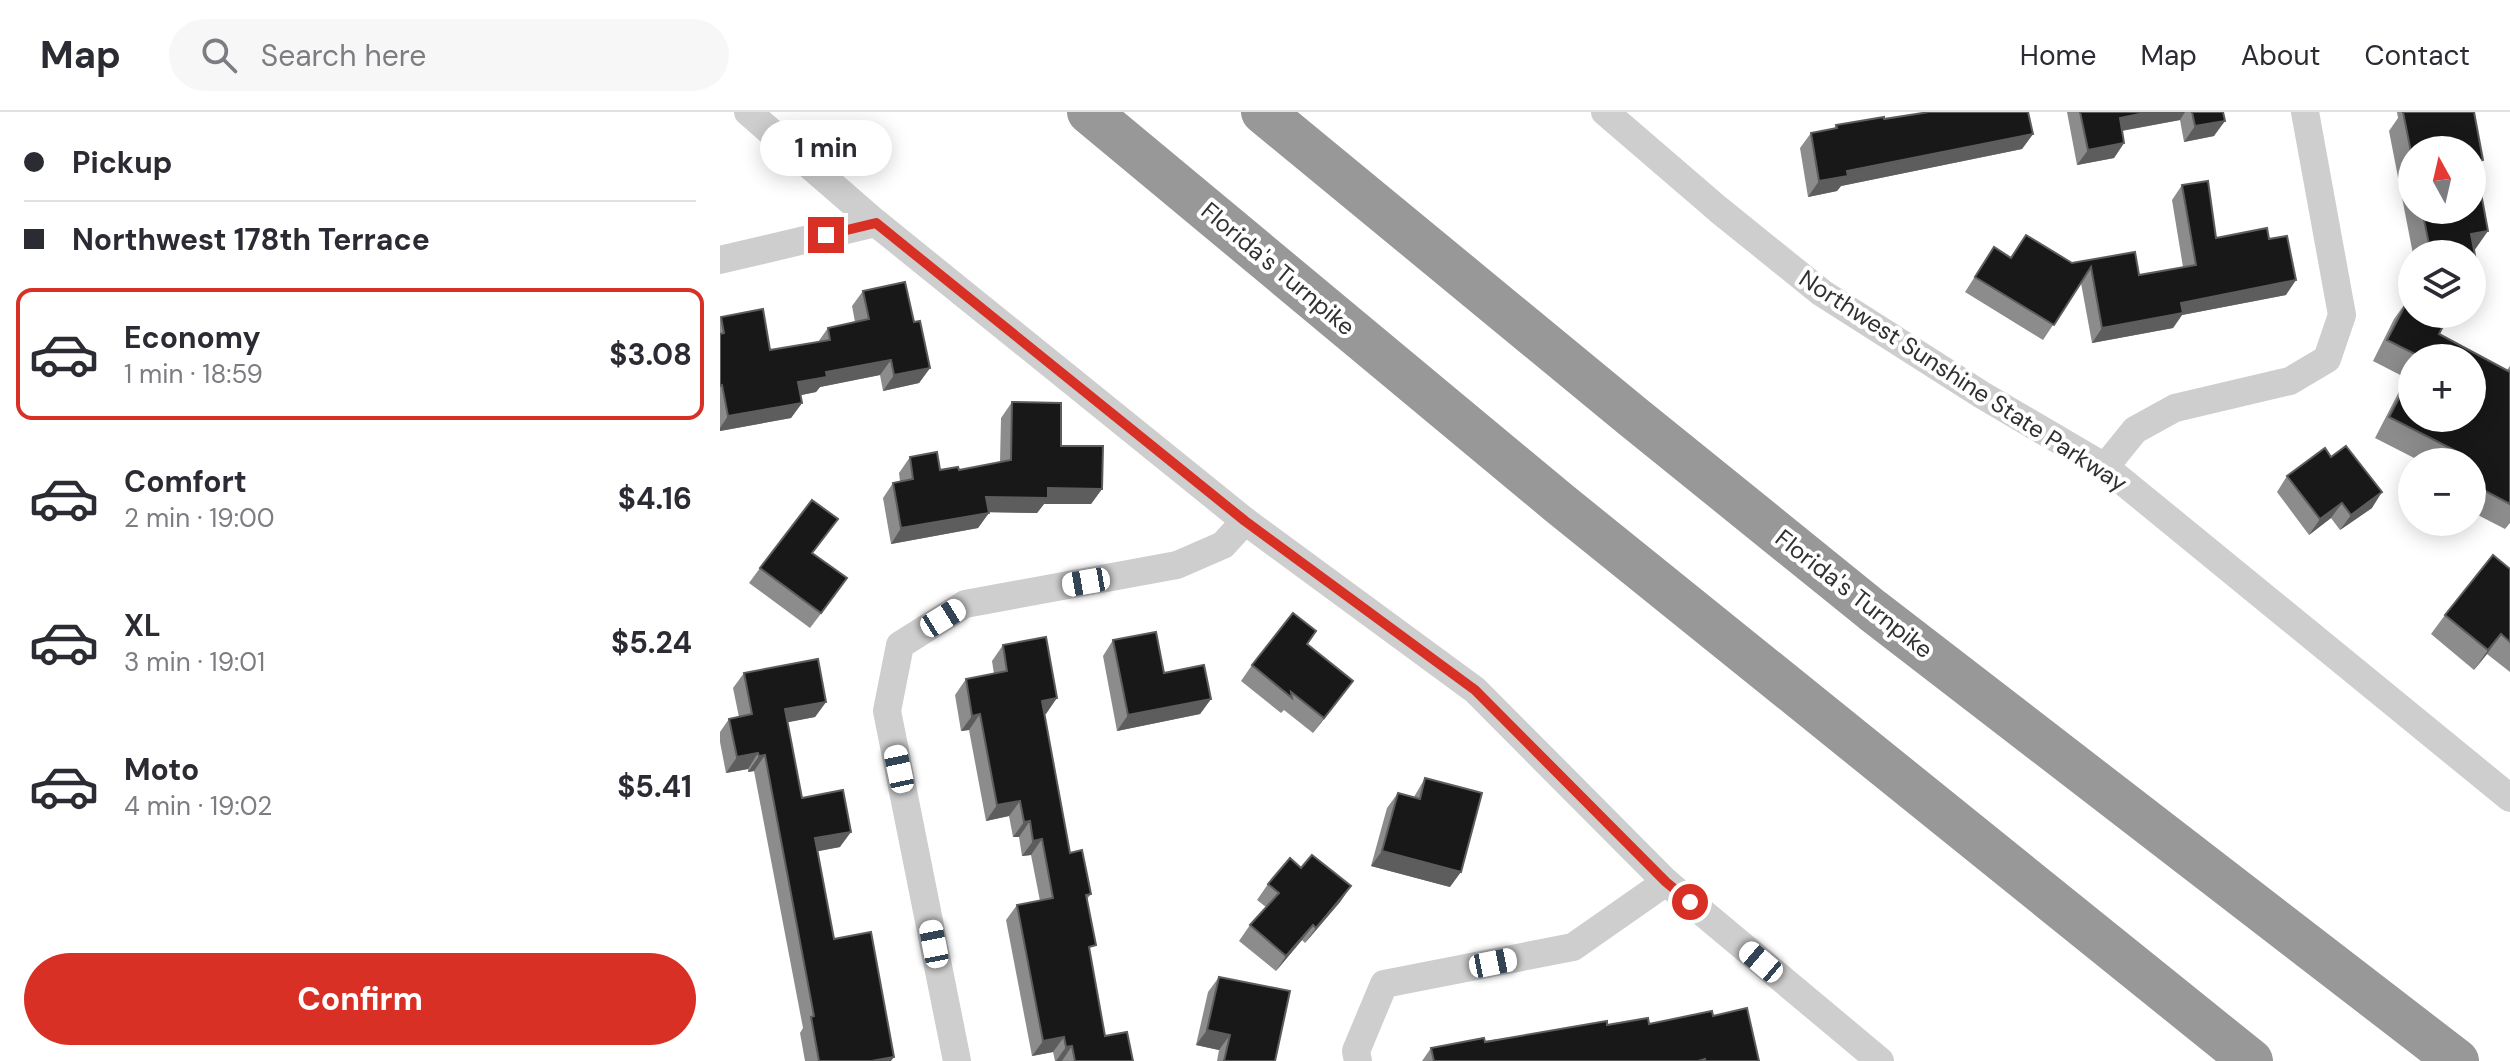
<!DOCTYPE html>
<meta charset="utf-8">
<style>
:root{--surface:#fff;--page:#f7f7f7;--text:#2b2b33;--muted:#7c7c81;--line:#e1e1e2;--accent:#d93025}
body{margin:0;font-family:"DM Sans",sans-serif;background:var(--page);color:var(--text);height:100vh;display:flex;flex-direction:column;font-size:30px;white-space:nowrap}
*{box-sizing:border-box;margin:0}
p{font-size:26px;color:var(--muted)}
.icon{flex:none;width:44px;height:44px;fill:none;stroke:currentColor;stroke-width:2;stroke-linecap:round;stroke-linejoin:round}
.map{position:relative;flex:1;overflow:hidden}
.drawer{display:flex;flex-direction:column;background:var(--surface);width:720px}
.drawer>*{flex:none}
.guide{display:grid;align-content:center;height:176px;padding:0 24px;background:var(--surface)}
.needle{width:52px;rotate:352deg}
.controls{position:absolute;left:1678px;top:24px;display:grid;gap:16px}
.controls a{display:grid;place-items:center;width:88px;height:88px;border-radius:50%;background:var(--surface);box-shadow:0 4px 20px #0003;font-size:40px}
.end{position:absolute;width:36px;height:36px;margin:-18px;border:10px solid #d93025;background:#fff;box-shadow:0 0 0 4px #fff}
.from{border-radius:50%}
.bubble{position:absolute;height:56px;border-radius:28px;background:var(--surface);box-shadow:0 4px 20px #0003;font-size:26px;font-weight:700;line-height:56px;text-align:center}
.car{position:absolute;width:24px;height:48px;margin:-24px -12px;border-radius:10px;box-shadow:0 0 6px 2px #0007;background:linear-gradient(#fff 24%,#345 0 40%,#fff 0 76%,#345 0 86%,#fff 0)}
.guide b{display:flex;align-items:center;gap:28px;height:76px;font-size:30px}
.guide b+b{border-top:2px solid var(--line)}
.guide i{width:20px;height:20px;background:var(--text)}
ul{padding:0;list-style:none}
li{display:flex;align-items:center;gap:24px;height:132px;margin:0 16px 12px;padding:0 8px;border:4px solid transparent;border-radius:16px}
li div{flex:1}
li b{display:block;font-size:30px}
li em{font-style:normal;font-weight:700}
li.active{border-color:var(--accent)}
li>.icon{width:72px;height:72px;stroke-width:1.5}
.action{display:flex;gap:16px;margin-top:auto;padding:16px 24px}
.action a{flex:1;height:92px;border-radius:48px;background:var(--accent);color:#fff;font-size:32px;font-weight:700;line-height:92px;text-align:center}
header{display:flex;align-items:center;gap:48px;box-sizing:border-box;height:112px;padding:0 40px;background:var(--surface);border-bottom:2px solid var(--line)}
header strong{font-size:38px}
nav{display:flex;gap:44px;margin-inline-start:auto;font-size:28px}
.search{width:560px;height:72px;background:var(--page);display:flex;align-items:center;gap:20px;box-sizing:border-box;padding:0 28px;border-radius:44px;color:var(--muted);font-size:30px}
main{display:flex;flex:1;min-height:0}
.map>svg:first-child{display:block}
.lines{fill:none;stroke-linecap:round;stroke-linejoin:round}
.minor{stroke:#cecece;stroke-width:28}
.motorway{stroke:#989898;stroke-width:44}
.wall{fill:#8c8c8c;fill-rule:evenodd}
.shaded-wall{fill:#5d5d5d}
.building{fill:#181818;stroke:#5d5d5d;stroke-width:2}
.route{stroke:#d93025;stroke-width:10}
.labels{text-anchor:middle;stroke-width:8;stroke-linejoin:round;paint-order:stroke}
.street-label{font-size:24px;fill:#313131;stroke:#fff}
</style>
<header>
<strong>Map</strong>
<div class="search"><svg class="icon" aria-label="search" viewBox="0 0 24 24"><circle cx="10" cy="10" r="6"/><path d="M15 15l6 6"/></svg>Search here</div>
<nav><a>Home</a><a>Map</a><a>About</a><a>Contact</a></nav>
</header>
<main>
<section class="drawer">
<div class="guide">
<b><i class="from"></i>Pickup</b>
<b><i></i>Northwest 178th Terrace</b>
</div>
<ul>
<li class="active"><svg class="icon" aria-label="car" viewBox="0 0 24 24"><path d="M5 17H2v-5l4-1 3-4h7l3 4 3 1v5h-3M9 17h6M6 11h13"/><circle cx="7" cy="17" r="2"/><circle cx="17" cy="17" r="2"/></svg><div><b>Economy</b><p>1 min · 18:59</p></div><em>$3.08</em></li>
<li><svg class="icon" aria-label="car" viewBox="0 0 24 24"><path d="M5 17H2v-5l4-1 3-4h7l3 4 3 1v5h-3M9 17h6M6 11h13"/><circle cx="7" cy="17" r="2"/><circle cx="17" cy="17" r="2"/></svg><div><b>Comfort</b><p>2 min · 19:00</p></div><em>$4.16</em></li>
<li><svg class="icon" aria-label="car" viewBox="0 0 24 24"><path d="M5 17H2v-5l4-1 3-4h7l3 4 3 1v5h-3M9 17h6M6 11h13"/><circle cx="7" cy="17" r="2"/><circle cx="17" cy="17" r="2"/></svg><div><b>XL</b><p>3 min · 19:01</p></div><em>$5.24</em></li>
<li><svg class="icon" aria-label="car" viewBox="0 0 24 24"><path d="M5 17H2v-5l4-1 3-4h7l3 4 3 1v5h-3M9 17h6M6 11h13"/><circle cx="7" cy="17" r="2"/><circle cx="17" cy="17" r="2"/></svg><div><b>Moto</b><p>4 min · 19:02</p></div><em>$5.41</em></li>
</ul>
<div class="action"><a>Confirm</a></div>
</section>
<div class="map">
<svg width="1790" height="949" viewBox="0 0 1790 949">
<rect width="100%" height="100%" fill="#fff"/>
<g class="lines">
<g class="minor">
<polyline points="28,0 156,111 525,409 755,578 946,770 1160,949"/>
<polyline points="885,0 999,98 1102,181 1262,283 1385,355 1790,686"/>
<polyline points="0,148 156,111"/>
<polyline points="1385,355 1415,318 1455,296 1570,269 1607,247 1622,203 1585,0"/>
<polyline points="237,949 167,599 180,533 245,492 457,453 503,433 525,409"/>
<polyline points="638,949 636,939 664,872 853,835 946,770"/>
</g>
<g class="motorway">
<polyline points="369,0 839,391 1531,949"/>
<polyline points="543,0 912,304 1152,498 1737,949"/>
</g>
</g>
<g class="wall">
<polygon points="1347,0 1503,0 1494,24 1464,30 1460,8 1402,19 1404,31 1394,46 1357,53"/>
<path d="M1677 0H1754L1763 48 1756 57 1754 138 1758 159 1752 167V142H1693L1669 19 1678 6ZM1692 38 1752 98H1692Z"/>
<polygon points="1164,7 1313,22 1302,37 1121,74 1117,79 1088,85 1080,36 1091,21 1114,17 1116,13"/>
<polygon points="1462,73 1496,126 1566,183 1462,203 1453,216 1372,231 1361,171 1323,228 1245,180 1274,135 1291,145 1306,123 1352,151 1419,163 1463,155 1452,88"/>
<polygon points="143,179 194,210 210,256 199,271 163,279 160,263 100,275 96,280 81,283 82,291 71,306 0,319 0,207 1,205 50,238 98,230 108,216 135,210 132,194"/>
<path d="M1689 186 1719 222 1787 258 1790 254V411L1785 417 1752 400V350H1702L1655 326 1686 266 1653 249 1674 207ZM1692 246H1752L1692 306Z"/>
<polygon points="292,290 341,334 382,377 371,392 324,392 317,401 269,400 258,416 171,432 163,386 173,371 180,369 179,361 190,345 220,358 239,358 280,350 281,306"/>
<polygon points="1611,345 1652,396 1620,418 1611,406 1589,423 1557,380 1567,364"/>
<polygon points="40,456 116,482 90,516 29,471"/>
<polygon points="1790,457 1790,560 1767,542 1754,558 1711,522 1725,503"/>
<polygon points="393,528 444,561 491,587 480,602 397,619 383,544"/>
<polygon points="587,532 622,584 593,621 564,598 561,601 521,569 532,553"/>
<polygon points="283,533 326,602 324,602 350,741 371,782 367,787 370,842 385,924 413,949 335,949 333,940 312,944 286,808 297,793 320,789 311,743 302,744 299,725 293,725 289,704 266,709 249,618 241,619 235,583 246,567 274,562 272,549"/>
<polygon points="24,561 106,590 95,605 67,610 82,686 120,735 97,739 114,827 171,949 85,949 80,921 83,916 34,659 28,660 28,657 6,661 0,630 0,620 9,607 19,605 13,576"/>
<polygon points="705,666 730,775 651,754 667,696 678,681 694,685"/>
<polygon points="581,756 631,774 620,790 585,831 582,828 556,859 519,829 530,813 546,795 537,788 548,772"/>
<polygon points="499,865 555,949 497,949 499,938 476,933 488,880"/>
<polygon points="993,904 1039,949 702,949 711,936 887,913 929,912"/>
</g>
<g class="shaded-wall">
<polygon points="1429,0 1465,0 1460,8 1389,21 1400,6"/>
<polygon points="1505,9 1494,24 1464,30 1475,14"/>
<polygon points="1313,22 1302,37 1121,74 1117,79 1088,85 1099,69 1127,59"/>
<polygon points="1404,31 1394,46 1357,53 1368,38"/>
<polygon points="1763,48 1752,63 1755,49"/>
<polygon points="1768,119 1754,139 1751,122"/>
<polygon points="1576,168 1566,183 1462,203 1453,216 1372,231 1382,216 1461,191"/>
<polygon points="171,248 160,263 100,275 96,280 67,286 78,270 106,260"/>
<polygon points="210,256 199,271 163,279 174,263"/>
<polygon points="82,291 71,306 0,319 0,316 8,304"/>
<polygon points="328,376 382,377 371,392 324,392 317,401 255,400 266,385"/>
<polygon points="1662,380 1652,396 1620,418 1631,403"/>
<polygon points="1622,391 1611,406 1589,423 1600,407"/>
<polygon points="269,401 258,416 171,432 181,416"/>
<polygon points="1781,522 1767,542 1754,558 1768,538"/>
<polygon points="633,569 622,584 593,621 604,606"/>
<polygon points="337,586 326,602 311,604 322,589"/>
<polygon points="491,587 480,602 397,619 408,603"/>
<polygon points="106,590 95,605 54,613 65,597"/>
<polygon points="260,602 249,618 241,619 252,604"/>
<polygon points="38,641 28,657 6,661 17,645"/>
<polygon points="45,643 34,659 28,660 39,644"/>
<polygon points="300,689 289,704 266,709 277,693"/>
<polygon points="310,709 299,725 293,725 304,710"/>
<polygon points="131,720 120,735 84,742 95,726"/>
<polygon points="322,727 311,743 302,744 313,729"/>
<polygon points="662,739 741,760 730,775 651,754"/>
<polygon points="631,774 620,790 585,831 596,816"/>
<polygon points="593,813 582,828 556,859 566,844"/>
<polygon points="487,918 510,923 499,938 476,933"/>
<polygon points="344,925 333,940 312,944 323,929"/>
<polygon points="352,934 342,949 336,949 346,935"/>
<polygon points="174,945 171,949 151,949"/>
</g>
<g class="building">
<polygon points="1209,0 1308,0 1313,22 1127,59 1128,64 1099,69 1091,21 1117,16 1116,13 1164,5 1164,7"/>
<polygon points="1360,0 1429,0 1400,6 1404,31 1368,38"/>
<polygon points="1472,0 1503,0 1505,9 1475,14"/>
<polygon points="1683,0 1754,0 1763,48 1755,49 1768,119 1751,122 1758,159 1752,160 1752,142 1711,142 1702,98 1752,98 1752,38 1692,38 1692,45"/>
<polygon points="1488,69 1496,126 1547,116 1549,127 1567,124 1576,168 1461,191 1463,201 1382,216 1371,155 1334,213 1255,165 1274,135 1291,146 1306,123 1352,151 1415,140 1419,163 1476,153 1462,73"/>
<polygon points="185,170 194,210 200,209 210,256 174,263 171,248 106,260 107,265 78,270 82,291 8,304 2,273 0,274 0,222 4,221 1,205 43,197 50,238 110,228 108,216 149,207 143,179"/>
<polygon points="1689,186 1692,188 1692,202 1720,202 1723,204 1723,214 1719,222 1790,260 1790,392 1752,372 1752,350 1730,350 1736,339 1669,305 1692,262 1692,306 1752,306 1752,246 1700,246 1701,245 1667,228"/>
<polygon points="292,290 341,291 341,334 383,334 382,377 328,376 328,386 266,385 269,401 181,416 173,371 193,367 190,345 217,340 220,358 238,355 239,358 291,348"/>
<polygon points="1626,334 1662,380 1631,403 1622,391 1600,407 1567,364 1605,336 1611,345"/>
<polygon points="92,388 118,407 92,441 127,466 101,501 40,456"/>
<polygon points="1773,443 1790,457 1790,530 1781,522 1768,538 1725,503"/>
<polygon points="573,501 596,519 587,532 633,569 604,606 571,580 572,586 532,553"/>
<polygon points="436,520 444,561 484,553 491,587 408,603 393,528"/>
<polygon points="326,525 337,586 322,589 350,741 362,738 371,782 366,783 376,833 369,835 385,924 407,920 413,949 355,949 352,934 346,935 344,925 323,929 297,793 333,786 322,727 313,729 310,709 304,710 300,689 277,693 260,602 252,604 246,567 287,559 283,533"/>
<polygon points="98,547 106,590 65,597 82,686 123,678 131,720 95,726 114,827 151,820 174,945 151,949 99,949 91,905 94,904 45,643 39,644 38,641 17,645 9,607 32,602 24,561"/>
<polygon points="705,666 762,681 741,760 662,739 678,681 700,687"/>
<polygon points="592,743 631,774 596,816 593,813 566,844 530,813 559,781 548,772 570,746 581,756"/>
<polygon points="499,865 570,879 555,949 504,949 510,923 487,918"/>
<polygon points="1027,896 1039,949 985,949 985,947 978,949 714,949 711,936 764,926 765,930 887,909 887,913 928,906 929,912 992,899 993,904"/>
</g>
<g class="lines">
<polyline class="route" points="106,123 156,111 525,409 755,578 946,770 970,790"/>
</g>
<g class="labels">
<g class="street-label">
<text transform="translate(558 157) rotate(40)" y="8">Florida's Turnpike</text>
<text transform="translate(1243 269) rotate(33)" y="8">Northwest Sunshine State Parkway</text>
<text transform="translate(1134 482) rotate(38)" y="8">Florida's Turnpike</text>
</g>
</g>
</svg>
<div class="controls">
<a><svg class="needle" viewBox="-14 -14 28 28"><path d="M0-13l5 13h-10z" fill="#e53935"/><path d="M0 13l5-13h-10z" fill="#7c7c81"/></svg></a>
<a><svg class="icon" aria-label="layers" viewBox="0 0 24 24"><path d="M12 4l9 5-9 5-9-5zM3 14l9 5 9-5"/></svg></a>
<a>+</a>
<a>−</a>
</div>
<i class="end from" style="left:970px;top:790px"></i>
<i class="end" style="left:106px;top:123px"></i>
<div class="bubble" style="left:40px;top:8px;width:132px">1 min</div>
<i class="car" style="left:366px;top:470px;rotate:260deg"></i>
<i class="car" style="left:223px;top:506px;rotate:58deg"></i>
<i class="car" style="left:179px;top:657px;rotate:348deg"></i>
<i class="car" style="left:214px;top:832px;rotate:349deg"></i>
<i class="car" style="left:1041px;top:850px;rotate:310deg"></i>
<i class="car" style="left:773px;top:851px;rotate:79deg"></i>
</div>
</main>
